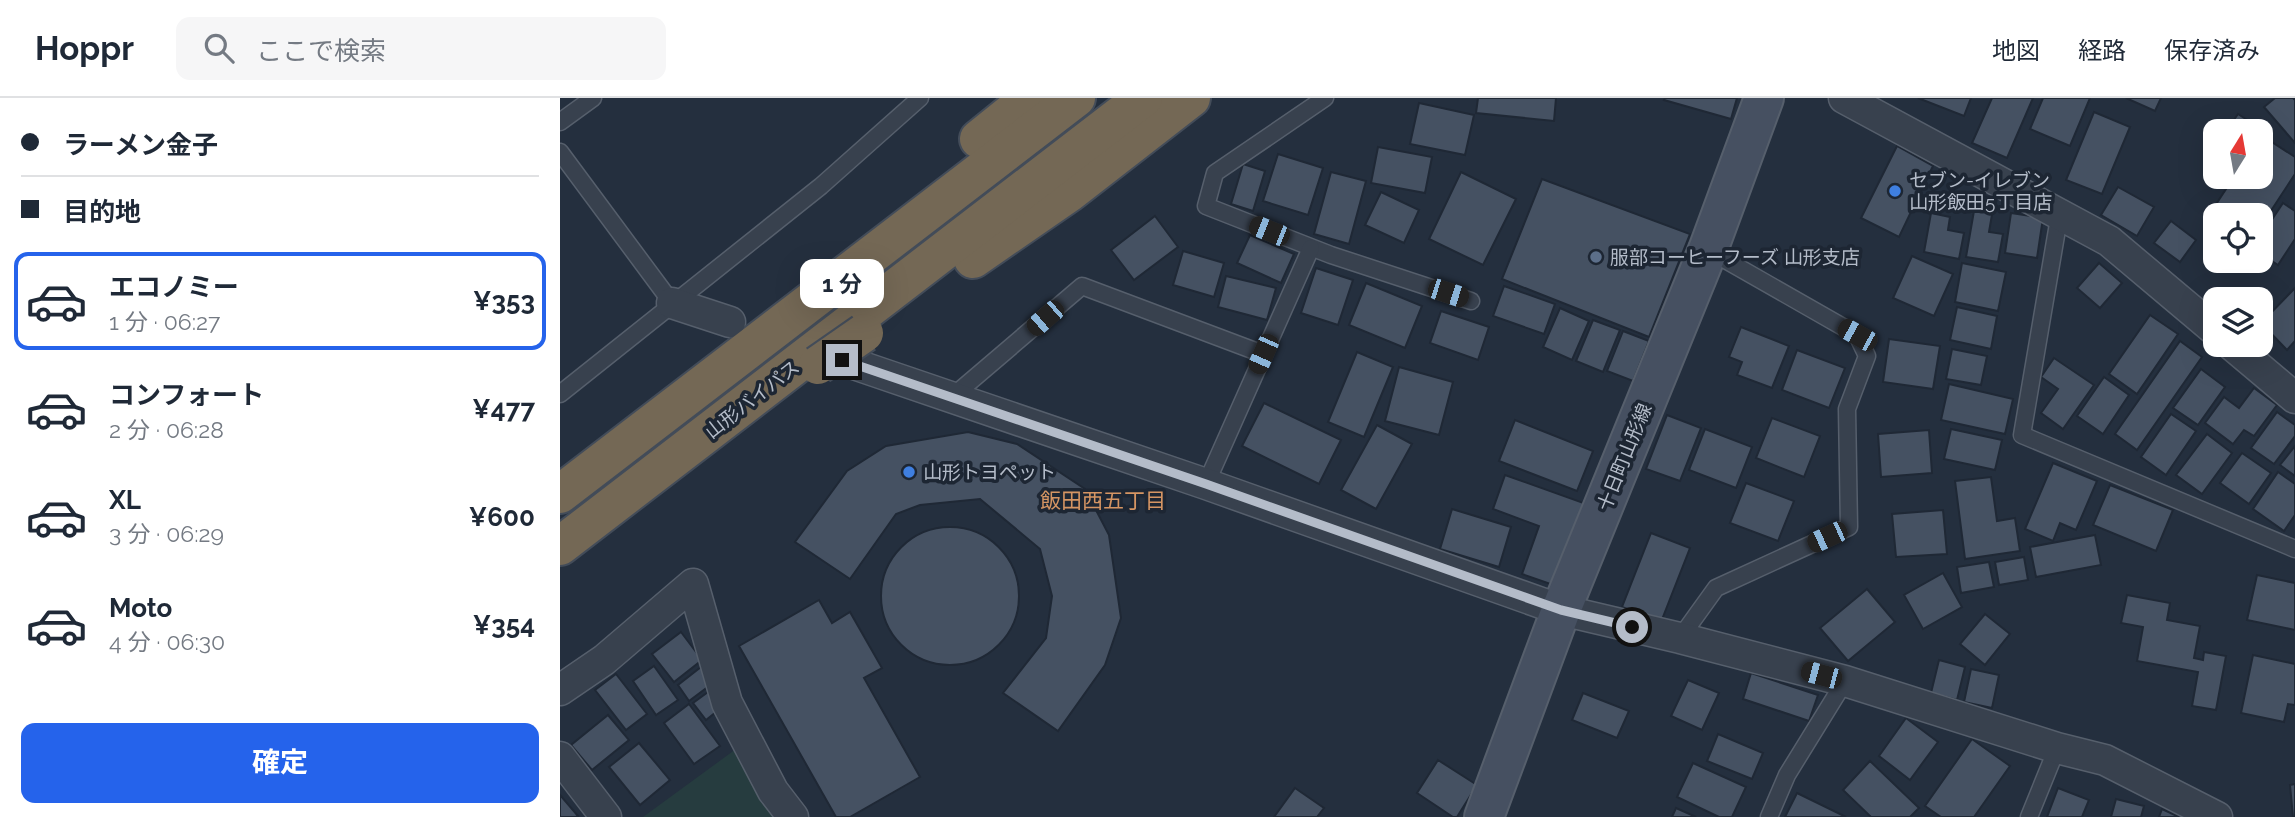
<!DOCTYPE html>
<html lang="ja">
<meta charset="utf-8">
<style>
:root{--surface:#fff;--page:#f6f6f7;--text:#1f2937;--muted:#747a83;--line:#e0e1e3;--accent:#2563eb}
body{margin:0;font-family:Raleway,"Noto Sans JP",sans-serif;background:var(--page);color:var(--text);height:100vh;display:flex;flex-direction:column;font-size:26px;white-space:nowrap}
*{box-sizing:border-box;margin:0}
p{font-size:23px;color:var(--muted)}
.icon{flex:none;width:38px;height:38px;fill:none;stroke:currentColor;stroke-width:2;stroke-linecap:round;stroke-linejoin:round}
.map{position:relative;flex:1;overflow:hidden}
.drawer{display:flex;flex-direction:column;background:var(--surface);width:560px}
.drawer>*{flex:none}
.banner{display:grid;align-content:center;height:154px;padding:0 21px;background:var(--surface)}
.needle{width:46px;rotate:11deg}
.fabs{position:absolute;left:1643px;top:21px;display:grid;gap:14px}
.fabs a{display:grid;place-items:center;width:70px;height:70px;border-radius:14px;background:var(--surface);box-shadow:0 7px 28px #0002;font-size:35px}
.end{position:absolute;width:32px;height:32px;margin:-16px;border:9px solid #b4bcc9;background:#111;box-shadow:0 0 0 4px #111}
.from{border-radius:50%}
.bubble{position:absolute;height:49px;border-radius:14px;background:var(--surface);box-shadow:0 7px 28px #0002;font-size:23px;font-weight:700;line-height:49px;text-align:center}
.car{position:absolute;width:21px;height:42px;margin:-21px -10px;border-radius:9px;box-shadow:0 0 5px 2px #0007;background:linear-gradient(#222 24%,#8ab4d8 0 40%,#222 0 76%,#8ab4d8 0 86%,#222 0)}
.banner b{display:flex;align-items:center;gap:24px;height:66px;font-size:26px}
.banner b+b{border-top:2px solid var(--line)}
.banner i{width:18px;height:18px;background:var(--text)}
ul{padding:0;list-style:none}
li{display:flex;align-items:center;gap:21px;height:98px;margin:0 14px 10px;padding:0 7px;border:4px solid transparent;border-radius:14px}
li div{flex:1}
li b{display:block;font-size:26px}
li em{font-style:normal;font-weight:700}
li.current{border-color:var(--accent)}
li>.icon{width:63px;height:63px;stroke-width:1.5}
.primary-button{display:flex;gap:14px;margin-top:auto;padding:14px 21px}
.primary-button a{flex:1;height:80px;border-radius:14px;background:var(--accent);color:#fff;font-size:28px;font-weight:700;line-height:80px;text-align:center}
header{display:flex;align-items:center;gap:42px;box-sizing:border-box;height:98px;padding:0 35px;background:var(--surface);border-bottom:2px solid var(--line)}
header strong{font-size:33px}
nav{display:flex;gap:38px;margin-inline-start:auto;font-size:24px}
.search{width:490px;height:63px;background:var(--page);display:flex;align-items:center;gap:18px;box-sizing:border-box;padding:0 24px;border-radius:14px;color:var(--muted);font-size:26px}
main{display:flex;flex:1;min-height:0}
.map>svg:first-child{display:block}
.green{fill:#263c3f}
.building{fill:#455162;stroke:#1f2835;stroke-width:2}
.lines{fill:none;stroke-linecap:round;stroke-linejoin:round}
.lane-casing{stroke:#565f6c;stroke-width:19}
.street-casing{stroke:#565f6c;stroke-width:33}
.secondary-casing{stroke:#565f6c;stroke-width:42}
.highway-casing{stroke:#434c59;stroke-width:42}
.lane{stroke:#38414e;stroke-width:16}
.street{stroke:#38414e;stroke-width:30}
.secondary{stroke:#465061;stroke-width:38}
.highway{stroke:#746855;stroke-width:38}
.highway-bridge-casing{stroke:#434c59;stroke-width:42;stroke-linecap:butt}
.highway-bridge{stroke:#746855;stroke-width:38}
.route{stroke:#b4bcc9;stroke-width:9}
.shop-dot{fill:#3f7fe0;stroke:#1d2633;stroke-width:2.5}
.service-dot{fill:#5c6f8a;stroke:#1d2633;stroke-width:2.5}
.labels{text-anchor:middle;stroke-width:7;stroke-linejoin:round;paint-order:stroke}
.poi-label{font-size:19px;fill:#b4bcc9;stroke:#1d2633;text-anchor:start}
.street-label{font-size:19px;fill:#b4bcc9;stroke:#1d2633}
.neighbourhood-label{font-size:21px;fill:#d59563;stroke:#1d2633}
</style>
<header>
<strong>Hoppr</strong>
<div class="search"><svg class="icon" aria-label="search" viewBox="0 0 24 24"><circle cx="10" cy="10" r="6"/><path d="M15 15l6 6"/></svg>ここで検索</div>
<nav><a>地図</a><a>経路</a><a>保存済み</a></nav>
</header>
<main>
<section class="drawer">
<div class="banner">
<b><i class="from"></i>ラーメン金子</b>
<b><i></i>目的地</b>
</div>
<ul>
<li class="current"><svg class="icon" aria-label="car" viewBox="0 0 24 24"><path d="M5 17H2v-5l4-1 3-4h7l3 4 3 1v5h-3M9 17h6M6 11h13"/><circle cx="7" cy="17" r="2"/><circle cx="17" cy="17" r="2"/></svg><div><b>エコノミー</b><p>1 分 · 06:27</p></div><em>¥353</em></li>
<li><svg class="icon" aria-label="car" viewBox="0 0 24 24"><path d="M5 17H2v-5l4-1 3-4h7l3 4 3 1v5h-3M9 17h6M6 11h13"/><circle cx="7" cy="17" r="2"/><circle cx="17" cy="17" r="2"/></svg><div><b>コンフォート</b><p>2 分 · 06:28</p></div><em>¥477</em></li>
<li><svg class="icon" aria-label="car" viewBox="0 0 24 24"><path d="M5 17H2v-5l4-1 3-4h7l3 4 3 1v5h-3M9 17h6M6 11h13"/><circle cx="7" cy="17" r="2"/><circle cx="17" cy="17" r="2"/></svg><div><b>XL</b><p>3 分 · 06:29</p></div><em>¥600</em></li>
<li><svg class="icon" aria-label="car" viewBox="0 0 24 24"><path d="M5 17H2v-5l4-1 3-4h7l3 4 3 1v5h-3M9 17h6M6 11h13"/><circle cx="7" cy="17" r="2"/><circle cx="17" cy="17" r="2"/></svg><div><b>Moto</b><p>4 分 · 06:30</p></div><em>¥354</em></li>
</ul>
<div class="primary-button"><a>確定</a></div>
</section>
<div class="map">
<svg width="1735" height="719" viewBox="0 0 1735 719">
<rect width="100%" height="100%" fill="#242f3e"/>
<polygon class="green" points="176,651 219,719 83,719"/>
<g class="building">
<polygon points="918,0 996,0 994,23 916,15"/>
<polygon points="1105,0 1177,0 1171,21 1104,2"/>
<polygon points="1358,0 1411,0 1404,18"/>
<polygon points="1432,0 1473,0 1447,60 1412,45"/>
<polygon points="1483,0 1530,0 1510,48 1470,31"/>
<polygon points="1566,0 1601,0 1595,13"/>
<polygon points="1715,0 1733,0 1735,2 1735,45 1704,9"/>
<polygon points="859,5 914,17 905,57 850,46"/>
<polygon points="1534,14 1570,29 1542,96 1506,82"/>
<polygon points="1678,16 1698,29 1695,33 1666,33"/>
<polygon points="1701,37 1735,59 1735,76 1701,128 1701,117 1656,117 1656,125 1647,120 1674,79 1701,79"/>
<polygon points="1337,48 1373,68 1339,139 1301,120"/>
<polygon points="818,49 872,59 865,95 811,85"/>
<polygon points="718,56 763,70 748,117 703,103"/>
<polygon points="683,66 705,73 693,113 671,106"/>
<polygon points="771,74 806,83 789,146 754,136"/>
<polygon points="901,74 956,101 923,167 869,141"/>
<polygon points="982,81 1130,136 1089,239 942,181"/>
<polygon points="1558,89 1594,109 1577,138 1541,117"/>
<polygon points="821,94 859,112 844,145 805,127"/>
<polygon points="1723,105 1735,113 1735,141 1718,167 1701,156 1701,138"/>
<polygon points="1415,107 1433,111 1429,134 1443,136 1438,164 1406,159"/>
<polygon points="1371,115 1390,119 1388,132 1404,135 1399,161 1364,154"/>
<polygon points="1451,115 1483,120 1477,160 1445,155"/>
<polygon points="595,118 618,149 574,182 551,152"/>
<polygon points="1611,123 1636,142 1620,164 1594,145"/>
<polygon points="690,137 734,156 721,185 677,165"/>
<polygon points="623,153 664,165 654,199 613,187"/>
<polygon points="1352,158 1393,176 1374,218 1333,200"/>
<polygon points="1402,165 1446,174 1438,213 1395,204"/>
<polygon points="1539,165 1562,185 1540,210 1517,190"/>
<polygon points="756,170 793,182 778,227 741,215"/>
<polygon points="666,178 716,190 707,222 658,209"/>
<polygon points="806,185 862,208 845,250 789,227"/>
<polygon points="944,188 995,206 984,236 933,218"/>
<polygon points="1735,190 1735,243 1727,252 1701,225"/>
<polygon points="1397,209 1437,218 1431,251 1390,242"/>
<polygon points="1000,210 1029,223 1012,262 983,249"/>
<polygon points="881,213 929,229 918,262 870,245"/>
<polygon points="1590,217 1618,236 1577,296 1549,276"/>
<polygon points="1033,222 1060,232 1043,274 1016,263"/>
<polygon points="1181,229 1229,248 1212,290 1177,277 1182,264 1169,259"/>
<polygon points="1063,233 1089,243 1073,283 1047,273"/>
<polygon points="1329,241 1380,248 1373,291 1323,284"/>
<polygon points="1620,243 1642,259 1577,352 1555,336"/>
<polygon points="1392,251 1427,258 1421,287 1386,281"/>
<polygon points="1237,252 1285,270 1269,310 1222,292"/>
<polygon points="797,254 833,269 804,339 768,324"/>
<polygon points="1494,260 1534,287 1503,331 1481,315 1498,291 1481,279"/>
<polygon points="839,269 893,284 879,337 825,323"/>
<polygon points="1641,271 1665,289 1638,327 1613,310"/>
<polygon points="1544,279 1569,297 1543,336 1517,318"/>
<polygon points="1389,286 1453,301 1445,336 1381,322"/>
<polygon points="1694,290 1717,307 1694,338 1684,332 1673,346 1645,325 1664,299 1679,310"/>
<polygon points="704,305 781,342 759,386 682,348"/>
<polygon points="1717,314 1735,327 1735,338 1714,366 1691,350"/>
<polygon points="1611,316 1636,333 1606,377 1581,359"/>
<polygon points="1107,317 1141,330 1120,383 1086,371"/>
<polygon points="1212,320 1260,338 1244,379 1196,360"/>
<polygon points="955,322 1033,353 1017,393 939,363"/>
<polygon points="817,327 852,346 816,411 781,392"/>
<polygon points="1145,331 1192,349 1176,390 1129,372"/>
<polygon points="1391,331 1442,342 1435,372 1384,361"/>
<polygon points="1369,332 1372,375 1321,379 1318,336"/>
<polygon points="408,334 457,346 525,391 549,437 561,520 545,567 498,633 443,595 486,540 492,498 480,451 420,401 360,407 336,416 290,481 235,444 287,373 326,348"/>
<polygon points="1647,336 1672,355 1642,396 1616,377"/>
<polygon points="1735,348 1735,378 1720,367"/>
<polygon points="1682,355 1711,375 1689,406 1660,385"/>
<polygon points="1493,365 1537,383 1516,432 1500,425 1493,443 1465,431"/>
<polygon points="1718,374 1735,386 1735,417 1724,433 1693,411"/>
<polygon points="945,377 1032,408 1002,490 962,476 979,428 933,411"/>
<polygon points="1431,379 1437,423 1455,420 1460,453 1405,461 1395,383"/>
<polygon points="1186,385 1234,403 1218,443 1170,425"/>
<polygon points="1550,387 1613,412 1596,453 1533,427"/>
<polygon points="892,411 951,429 939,469 880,451"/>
<polygon points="1383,412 1387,456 1336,459 1332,416"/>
<circle cx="390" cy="498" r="69"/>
<polygon points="1091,435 1130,450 1101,524 1062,509"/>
<polygon points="1535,437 1541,467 1476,479 1470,449"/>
<polygon points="1464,459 1468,482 1439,487 1435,464"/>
<polygon points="1429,464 1434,489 1401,495 1397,469"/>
<polygon points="1383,475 1402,509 1363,531 1344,497"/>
<polygon points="1697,477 1735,485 1735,532 1687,522"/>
<polygon points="1307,491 1335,524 1288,563 1260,530"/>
<polygon points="1567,497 1610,505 1607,522 1640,528 1634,560 1643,562 1644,554 1666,558 1656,612 1632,608 1638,574 1577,563 1583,529 1561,525"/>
<polygon points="259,502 272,525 290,514 322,570 304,580 360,679 290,719 276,719 179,548"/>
<polygon points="1425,516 1450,536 1425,567 1400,546"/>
<polygon points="121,534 142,562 114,584 92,556"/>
<polygon points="1693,557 1735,566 1735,607 1728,606 1724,624 1681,615"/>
<polygon points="1379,562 1405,569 1397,602 1371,595"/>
<polygon points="94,568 118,602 96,617 73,583"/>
<polygon points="141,569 153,585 129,603 118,587"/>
<polygon points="1411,571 1439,577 1432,610 1404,604"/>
<polygon points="1191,575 1258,597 1249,623 1183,601"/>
<polygon points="56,576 87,616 66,632 35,592"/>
<polygon points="1128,582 1159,595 1142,632 1111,618"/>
<polygon points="148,594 161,610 146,622 133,605"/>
<polygon points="1023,595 1069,613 1057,640 1012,622"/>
<polygon points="129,606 160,648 134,666 104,625"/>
<polygon points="48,617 69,642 32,672 11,647"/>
<polygon points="1346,620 1378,644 1350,682 1319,658"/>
<polygon points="1158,636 1203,655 1192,681 1147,663"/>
<polygon points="1412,641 1450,668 1414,719 1381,719 1365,708"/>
<polygon points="79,645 110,682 80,707 49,669"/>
<polygon points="878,662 917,687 897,719 893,719 857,695"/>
<polygon points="1310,663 1359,710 1350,719 1311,719 1283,692"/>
<polygon points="1133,665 1186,689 1172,719 1159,719 1117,699"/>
<polygon points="1735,686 1735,719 1733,719 1730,687"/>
<polygon points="735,690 764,710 757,719 714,719"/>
<polygon points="1498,690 1529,702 1522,719 1487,719"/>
<polygon points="1237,695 1286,719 1225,719"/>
<polygon points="0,697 18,718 16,719 0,719"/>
<polygon points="1556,701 1584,708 1581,719 1551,719"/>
<polygon points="1116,710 1136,719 1112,719"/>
<polygon points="1602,711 1619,719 1599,719"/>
</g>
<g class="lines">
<defs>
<g id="lane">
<polyline points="765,0 655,75 646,108 771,157 911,203"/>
<polyline points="0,24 33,0"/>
<polyline points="0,54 112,205"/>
<polyline points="1500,114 1462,337 1735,451"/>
<polyline points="0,296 261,88 360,0"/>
<polyline points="392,299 522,188 703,256"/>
<polyline points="646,386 751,150"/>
<polyline points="1120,540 1156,490 1289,429 1287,311 1307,258 1297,237 1148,152"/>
<polyline points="1209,719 1227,677 1285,583"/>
<polyline points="1469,719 1497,650"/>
</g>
<g id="street">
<polyline points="1284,0 1549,143 1656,233"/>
<polyline points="112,205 170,224"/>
<polyline points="1672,247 1735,300"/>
<polyline points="282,262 646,386 1001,512 1120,540 1285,583 1497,650 1545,662 1657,719"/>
<polyline points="0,592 44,562 133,486 167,605 213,693 233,719"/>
<polyline points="0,659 46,719"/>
</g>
<polyline id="secondary" points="924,719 1001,512 1148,152 1204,0"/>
<g id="highway">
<polyline points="419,41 470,0"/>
<polyline points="413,161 510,94 631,0"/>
<polyline points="0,396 516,0"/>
<polyline points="0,448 583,0"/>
</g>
</defs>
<use href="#lane" class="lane-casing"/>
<use href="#street" class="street-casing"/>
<use href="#secondary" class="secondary-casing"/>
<use href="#highway" class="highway-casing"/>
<use href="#lane" class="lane"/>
<use href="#street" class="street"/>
<use href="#secondary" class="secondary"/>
<use href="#highway" class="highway"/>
<defs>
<polyline id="highway-bridge" points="258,267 304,235"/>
</defs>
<use href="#highway-bridge" class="highway-bridge-casing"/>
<use href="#highway-bridge" class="highway-bridge"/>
</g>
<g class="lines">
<polyline class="route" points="282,262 646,386 1001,512 1072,529"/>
</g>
<g class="shop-dot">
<circle cx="1335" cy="93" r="7"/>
<circle cx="349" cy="374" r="7"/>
</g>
<circle class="service-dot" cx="1036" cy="159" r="7"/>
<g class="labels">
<g class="poi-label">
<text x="1349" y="89">セブン-イレブン<tspan x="1349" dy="22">山形飯田5丁目店</tspan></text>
<text x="1050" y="166">服部コーヒーフーズ 山形支店</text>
<text x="363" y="381">山形トヨペット</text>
</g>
<g class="street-label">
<text transform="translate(192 301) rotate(-38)" y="7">山形バイパス</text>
<text transform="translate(1064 359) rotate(-68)" y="7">十日町山形線</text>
</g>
<g class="neighbourhood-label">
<text x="543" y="410">飯田西五丁目</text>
</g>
</g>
</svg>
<div class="fabs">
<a><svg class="needle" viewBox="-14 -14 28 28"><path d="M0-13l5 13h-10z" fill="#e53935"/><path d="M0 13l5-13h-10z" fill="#747a83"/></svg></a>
<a><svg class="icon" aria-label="locate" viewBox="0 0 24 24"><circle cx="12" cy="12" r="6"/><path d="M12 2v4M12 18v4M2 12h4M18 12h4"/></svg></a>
<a><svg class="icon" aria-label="layers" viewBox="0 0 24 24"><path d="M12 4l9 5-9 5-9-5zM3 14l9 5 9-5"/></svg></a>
</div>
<i class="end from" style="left:1072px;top:529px"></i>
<i class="end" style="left:282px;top:262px"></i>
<div class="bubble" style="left:240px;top:161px;width:84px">1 分</div>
<i class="car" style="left:709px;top:133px;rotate:292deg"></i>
<i class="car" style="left:888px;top:195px;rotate:108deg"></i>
<i class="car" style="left:485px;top:220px;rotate:229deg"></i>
<i class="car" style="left:1297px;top:237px;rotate:299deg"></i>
<i class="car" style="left:703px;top:256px;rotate:204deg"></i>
<i class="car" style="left:1267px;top:439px;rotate:245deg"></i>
<i class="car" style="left:1261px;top:577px;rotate:285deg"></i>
</div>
</main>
